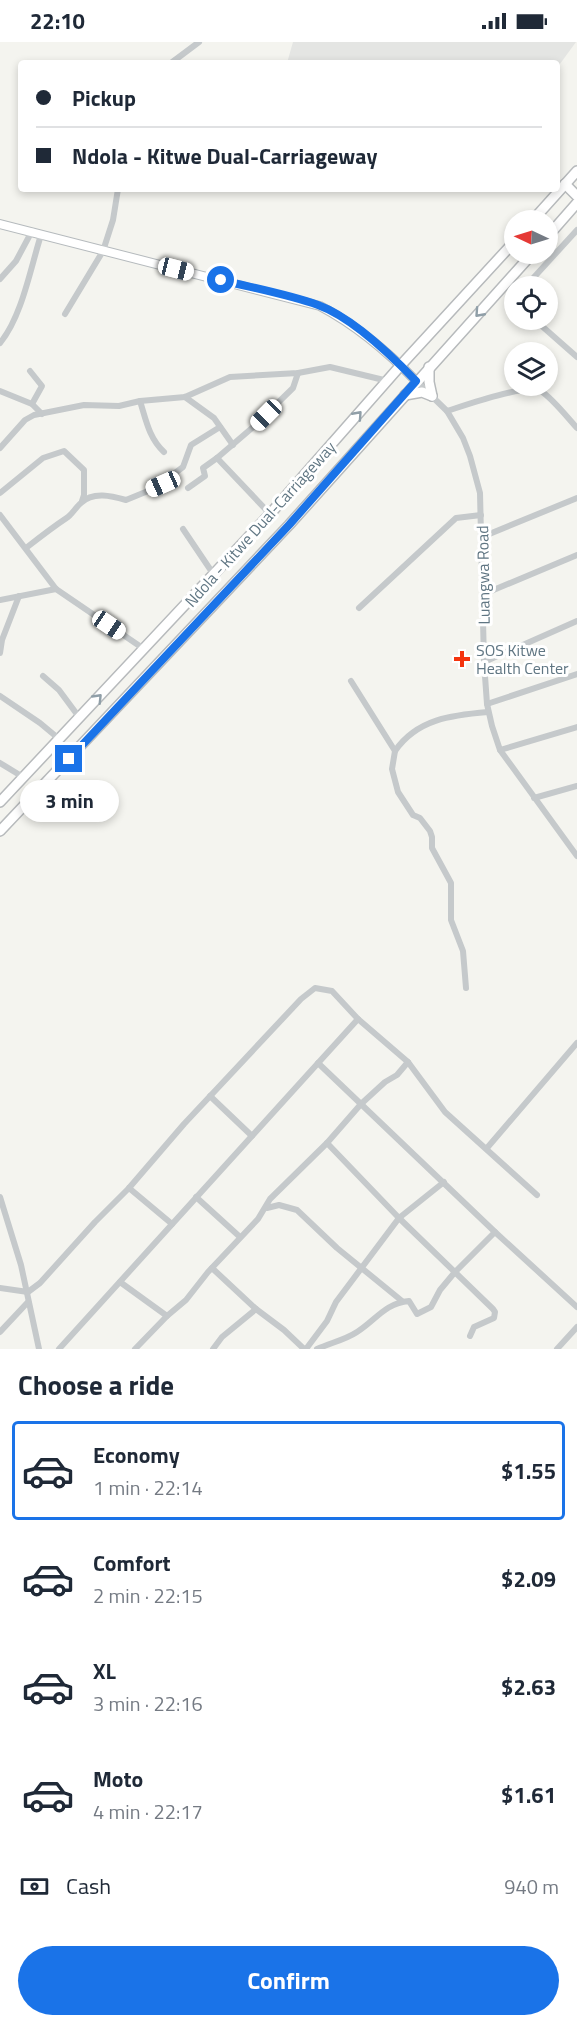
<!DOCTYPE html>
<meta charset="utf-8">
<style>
:root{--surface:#fff;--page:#f6f6f7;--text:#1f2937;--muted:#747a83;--line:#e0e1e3;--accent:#1a73e8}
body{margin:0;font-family:"Titillium Web",sans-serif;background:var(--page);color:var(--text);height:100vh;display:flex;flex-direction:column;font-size:22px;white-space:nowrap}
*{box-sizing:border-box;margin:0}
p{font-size:20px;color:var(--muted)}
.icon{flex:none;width:33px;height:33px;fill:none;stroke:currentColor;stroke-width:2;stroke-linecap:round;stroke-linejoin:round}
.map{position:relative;height:1307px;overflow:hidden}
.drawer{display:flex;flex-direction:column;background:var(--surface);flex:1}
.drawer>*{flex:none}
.top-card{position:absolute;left:18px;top:18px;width:542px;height:132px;border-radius:6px;box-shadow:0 3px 9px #0003;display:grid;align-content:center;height:132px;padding:0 18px;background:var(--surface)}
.needle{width:39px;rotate:274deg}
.tools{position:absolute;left:504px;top:168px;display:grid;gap:12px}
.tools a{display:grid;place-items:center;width:54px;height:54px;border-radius:50%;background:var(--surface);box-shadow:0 3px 9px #0003;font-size:30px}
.end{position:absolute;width:27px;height:27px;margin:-14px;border:8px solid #1a73e8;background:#fff;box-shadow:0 0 0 3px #fff}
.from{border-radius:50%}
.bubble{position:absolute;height:42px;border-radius:21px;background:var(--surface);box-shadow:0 3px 9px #0003;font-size:20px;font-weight:700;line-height:42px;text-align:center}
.car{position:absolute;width:18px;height:36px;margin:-18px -9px;border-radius:8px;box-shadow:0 0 4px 2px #0007;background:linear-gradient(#fff 24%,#345 0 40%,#fff 0 76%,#345 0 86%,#fff 0)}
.top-card b{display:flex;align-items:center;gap:21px;height:57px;font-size:22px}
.top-card b+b{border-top:2px solid var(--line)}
.top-card i{width:15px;height:15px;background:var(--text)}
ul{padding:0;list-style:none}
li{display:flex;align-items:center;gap:18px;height:99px;margin:0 12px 9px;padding:0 6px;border:3px solid transparent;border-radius:6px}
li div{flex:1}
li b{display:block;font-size:22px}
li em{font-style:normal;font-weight:700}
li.selected{border-color:var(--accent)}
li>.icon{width:54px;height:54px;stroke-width:1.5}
h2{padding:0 18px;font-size:27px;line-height:72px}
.pay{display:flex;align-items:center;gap:15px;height:66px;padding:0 18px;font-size:22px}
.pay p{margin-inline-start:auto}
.action{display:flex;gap:12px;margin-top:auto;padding:12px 18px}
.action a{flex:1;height:69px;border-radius:36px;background:var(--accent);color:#fff;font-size:24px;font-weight:700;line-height:69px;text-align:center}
.status{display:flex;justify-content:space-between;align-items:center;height:42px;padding:0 30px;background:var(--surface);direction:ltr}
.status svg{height:16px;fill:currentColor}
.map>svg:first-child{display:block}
.built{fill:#e4e5e3}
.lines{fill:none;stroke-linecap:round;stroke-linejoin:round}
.major-casing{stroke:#b5babd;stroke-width:10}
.highway-casing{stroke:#b7babc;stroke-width:12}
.minor{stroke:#c5c9cb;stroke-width:6}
.major{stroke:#fff;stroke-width:8}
.highway{stroke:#fff;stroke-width:9}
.oneway{stroke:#909fa8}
.route{stroke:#1a73e8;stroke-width:8}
.poi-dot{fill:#f4340e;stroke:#fff;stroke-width:2}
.labels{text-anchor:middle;stroke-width:6;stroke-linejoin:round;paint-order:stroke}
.street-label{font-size:16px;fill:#607683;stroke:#fff}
.poi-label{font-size:16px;fill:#607683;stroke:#fff;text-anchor:start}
</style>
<div class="status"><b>22:10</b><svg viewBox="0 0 49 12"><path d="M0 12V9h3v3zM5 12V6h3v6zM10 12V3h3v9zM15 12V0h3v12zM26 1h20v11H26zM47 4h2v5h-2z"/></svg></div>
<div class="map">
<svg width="577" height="1307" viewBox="0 0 577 1307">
<rect width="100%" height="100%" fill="#f4f4ef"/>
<polygon class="built" points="293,0 576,0 557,26 556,21 287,21"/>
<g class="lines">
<defs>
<path id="major" d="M0 182 320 264C356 283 388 310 416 339"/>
<g id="highway">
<polyline points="565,142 577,154"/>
<polyline points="533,178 577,129"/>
<polyline points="548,194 577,161"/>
<polyline points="429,325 429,340 432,354"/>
<polyline points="405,353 422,350 432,354"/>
<polyline points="0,760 270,472 401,323 514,200"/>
<polyline points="0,789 289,483 532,212"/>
</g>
</defs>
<use href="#major" class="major-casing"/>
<use href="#highway" class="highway-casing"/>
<g class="minor">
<polyline points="171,21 199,0"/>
<polyline points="0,237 16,219 32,189"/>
<polyline points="526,244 577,188"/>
<polyline points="65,272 103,209 113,178 118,147"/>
<polyline points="535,278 577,315"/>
<path d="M0 301C22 275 31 224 41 193"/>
<polyline points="30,329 42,344 32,362"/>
<polyline points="416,339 447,369 463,396 470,414 480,451 484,620 487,662 492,684 500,708 577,814"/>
<polyline points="0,349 32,362 42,372"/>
<polyline points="185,355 214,376 233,403"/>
<path d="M140 359C146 378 149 396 164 410"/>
<path d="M447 369C463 364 527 341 541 349 553 357 567 375 577 386"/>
<polyline points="0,406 25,378 34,373 84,363 119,364 140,359 185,355 230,335 298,331 330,325 388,339"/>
<polyline points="217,416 270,472"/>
<polyline points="188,446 205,434 203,426 217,416 252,386 293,346 298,331"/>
<polyline points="0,451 43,416 64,409 84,428 84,453 82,459"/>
<polyline points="0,473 56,547 144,607"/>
<polyline points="183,487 214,533"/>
<polyline points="482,495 577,456"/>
<path d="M26 506C40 495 53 485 68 475 73 471 76 465 81 461 93 449 112 454 126 458L165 442 167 437 183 425 191 403 220 385"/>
<polyline points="484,552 577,513"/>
<polyline points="0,558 56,547"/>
<polyline points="359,566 456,476 481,473"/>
<polyline points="0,611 2,598 19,554"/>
<polyline points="484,620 577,579"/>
<polyline points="43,634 59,648 79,675"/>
<path d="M351 639 395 709C417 677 452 673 488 670"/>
<polyline points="0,654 40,681 58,696"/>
<polyline points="487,662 577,632"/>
<polyline points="500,708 577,685"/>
<polyline points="395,709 392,727 398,750 413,773 420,776 430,789 432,795 432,806 451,841 451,878 463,909 466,946"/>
<polyline points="0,721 23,735"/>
<polyline points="534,756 577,744"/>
<polyline points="318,1021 495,1190 577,1265"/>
<polyline points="210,1054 252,1094"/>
<polyline points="327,1101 399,1176 493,1267 495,1270 494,1276 474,1285 470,1294"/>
<polyline points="487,1106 577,1001"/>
<polyline points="129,1146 172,1182"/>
<polyline points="0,1155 21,1223 39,1307"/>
<polyline points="196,1155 240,1195"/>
<polyline points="267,1166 279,1163 297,1168 337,1206 402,1259"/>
<polyline points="212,1226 256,1267 284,1288 304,1307"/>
<polyline points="120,1240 167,1274"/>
<polyline points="0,1246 28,1250 40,1241 95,1180 129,1146 184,1082 301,957 315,946 332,949 358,977 408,1020 445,1070 537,1153"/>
<polyline points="0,1290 28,1260"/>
<polyline points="59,1307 358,977"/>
<polyline points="135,1307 167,1274 186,1258 208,1230 258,1177 270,1157 327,1101 361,1062 385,1040 397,1033 408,1020"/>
<polyline points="213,1307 222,1295 256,1267"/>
<polyline points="306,1307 327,1279 336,1260 399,1176 444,1140"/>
<path d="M317 1307C330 1301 345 1298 357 1290 375 1279 385 1261 409 1259L417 1272 431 1265 440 1248 455 1230 495 1190"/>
<polyline points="557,1307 577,1285"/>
</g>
<use href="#major" class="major"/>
<use href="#highway" class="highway"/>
</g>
<defs><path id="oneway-chevron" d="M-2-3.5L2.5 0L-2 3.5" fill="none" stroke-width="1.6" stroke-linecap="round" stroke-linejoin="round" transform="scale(1.5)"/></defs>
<g class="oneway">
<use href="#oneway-chevron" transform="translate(479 271) rotate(132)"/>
<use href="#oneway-chevron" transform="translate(358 373) rotate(-48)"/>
<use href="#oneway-chevron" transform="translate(98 656) rotate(-46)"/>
</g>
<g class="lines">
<path class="route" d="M69 717 289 483 416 339C392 314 351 275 318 263 287 252 253 246 221 238"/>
</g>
<path class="poi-dot" d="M459 608h6v6h6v6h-6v6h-6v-6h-6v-6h6z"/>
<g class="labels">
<g class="street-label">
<text transform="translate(260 482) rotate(-48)" y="6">Ndola - Kitwe Dual-Carriageway</text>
<text transform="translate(483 533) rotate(-91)" y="6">Luangwa Road</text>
</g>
<g class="poi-label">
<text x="476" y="614">SOS Kitwe<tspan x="476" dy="18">Health Center</tspan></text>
</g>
</g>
</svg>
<div class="tools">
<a><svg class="needle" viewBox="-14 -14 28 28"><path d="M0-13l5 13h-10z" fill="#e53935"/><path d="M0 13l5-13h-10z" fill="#747a83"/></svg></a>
<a><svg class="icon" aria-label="locate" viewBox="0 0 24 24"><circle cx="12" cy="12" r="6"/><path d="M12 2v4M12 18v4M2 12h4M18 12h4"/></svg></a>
<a><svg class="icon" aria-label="layers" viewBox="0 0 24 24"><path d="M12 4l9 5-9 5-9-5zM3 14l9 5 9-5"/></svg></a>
</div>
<i class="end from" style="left:221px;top:238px"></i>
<i class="end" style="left:69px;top:717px"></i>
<div class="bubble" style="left:20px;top:738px;width:99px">3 min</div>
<i class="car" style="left:176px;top:227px;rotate:104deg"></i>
<i class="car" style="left:266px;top:373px;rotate:225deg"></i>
<i class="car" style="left:163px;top:442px;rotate:246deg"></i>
<i class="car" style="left:109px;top:583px;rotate:124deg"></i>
<div class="top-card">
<b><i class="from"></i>Pickup</b>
<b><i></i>Ndola - Kitwe Dual-Carriageway</b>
</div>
</div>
<section class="drawer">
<h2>Choose a ride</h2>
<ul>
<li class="selected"><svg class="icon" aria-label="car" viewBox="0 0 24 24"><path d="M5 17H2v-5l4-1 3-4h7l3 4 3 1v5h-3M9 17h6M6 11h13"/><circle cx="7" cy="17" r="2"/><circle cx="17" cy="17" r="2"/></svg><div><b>Economy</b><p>1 min · 22:14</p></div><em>$1.55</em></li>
<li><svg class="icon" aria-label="car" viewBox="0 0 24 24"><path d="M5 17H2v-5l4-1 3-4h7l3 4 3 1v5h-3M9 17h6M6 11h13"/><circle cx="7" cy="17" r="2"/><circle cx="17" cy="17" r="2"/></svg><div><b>Comfort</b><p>2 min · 22:15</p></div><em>$2.09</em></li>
<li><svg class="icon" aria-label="car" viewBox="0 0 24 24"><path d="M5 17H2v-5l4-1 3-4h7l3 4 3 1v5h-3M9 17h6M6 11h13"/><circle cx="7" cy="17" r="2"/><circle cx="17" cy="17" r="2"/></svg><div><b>XL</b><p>3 min · 22:16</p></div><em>$2.63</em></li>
<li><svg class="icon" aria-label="car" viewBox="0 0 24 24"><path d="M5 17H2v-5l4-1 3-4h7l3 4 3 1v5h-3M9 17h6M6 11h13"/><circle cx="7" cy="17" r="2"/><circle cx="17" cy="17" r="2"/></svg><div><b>Moto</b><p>4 min · 22:17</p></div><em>$1.61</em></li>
</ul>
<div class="pay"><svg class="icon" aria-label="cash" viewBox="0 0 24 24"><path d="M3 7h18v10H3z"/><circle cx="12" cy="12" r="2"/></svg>Cash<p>940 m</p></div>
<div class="action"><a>Confirm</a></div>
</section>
